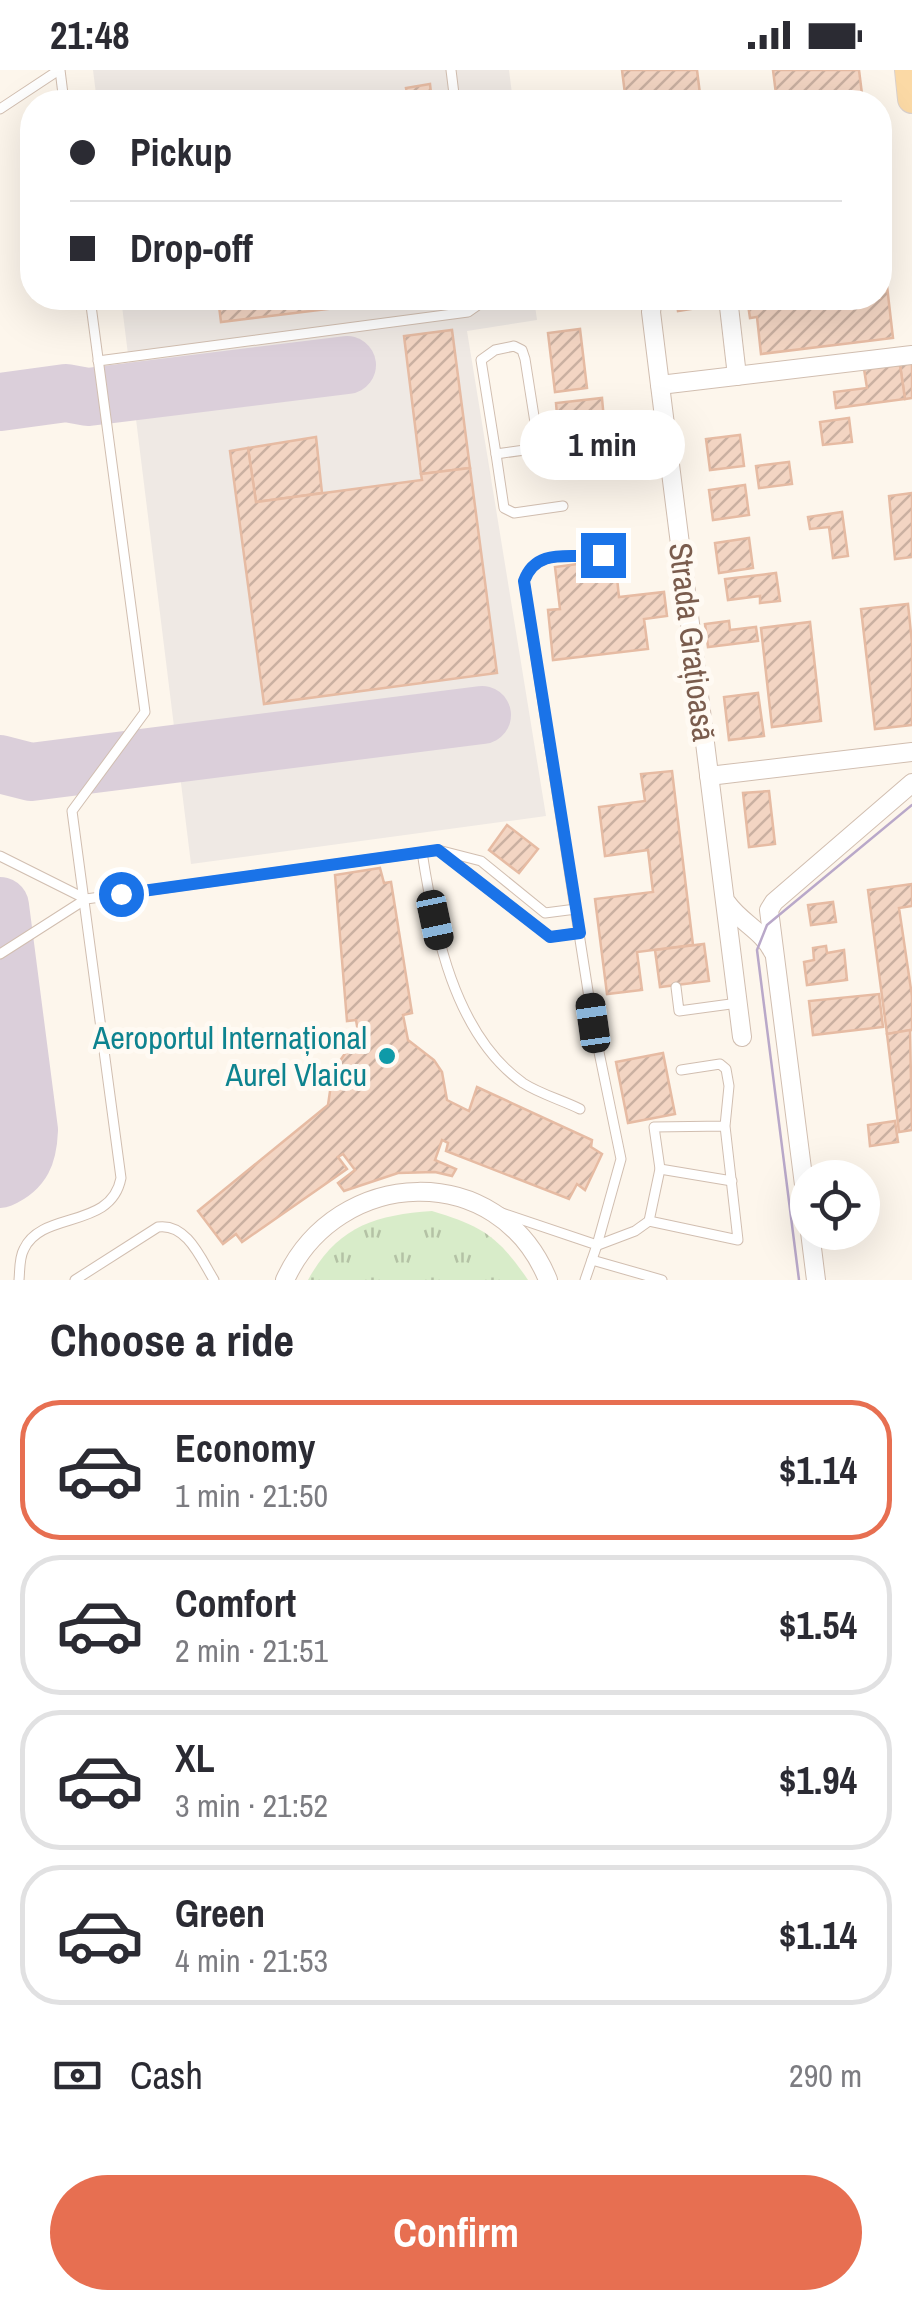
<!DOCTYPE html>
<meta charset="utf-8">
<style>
:root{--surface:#fff;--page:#f2f2f3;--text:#2b2b33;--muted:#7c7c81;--line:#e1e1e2;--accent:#e76f51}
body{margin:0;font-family:"Archivo Narrow",sans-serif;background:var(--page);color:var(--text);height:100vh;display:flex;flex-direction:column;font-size:38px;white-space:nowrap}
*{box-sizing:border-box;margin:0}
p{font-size:32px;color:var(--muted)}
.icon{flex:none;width:55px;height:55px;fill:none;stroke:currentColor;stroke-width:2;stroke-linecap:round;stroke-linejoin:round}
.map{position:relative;height:1210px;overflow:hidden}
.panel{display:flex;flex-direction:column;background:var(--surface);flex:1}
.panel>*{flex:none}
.hud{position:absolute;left:20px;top:20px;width:872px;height:220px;border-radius:40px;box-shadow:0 10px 40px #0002;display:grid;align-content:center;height:220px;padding:0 50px;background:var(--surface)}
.controls{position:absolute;left:790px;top:1090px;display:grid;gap:20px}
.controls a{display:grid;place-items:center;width:90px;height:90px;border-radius:50%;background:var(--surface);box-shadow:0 10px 40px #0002;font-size:50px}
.end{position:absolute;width:45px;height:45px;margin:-22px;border:12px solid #1a73e8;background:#fff;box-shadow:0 0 0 5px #fff}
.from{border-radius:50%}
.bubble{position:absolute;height:70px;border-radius:35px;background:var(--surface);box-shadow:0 10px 40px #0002;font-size:32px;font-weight:700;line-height:70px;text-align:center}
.car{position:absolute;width:30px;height:60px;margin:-30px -15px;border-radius:12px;box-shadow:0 0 8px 2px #0007;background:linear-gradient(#222 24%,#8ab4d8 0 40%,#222 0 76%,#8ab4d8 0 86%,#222 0)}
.hud b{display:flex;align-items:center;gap:35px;height:95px;font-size:38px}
.hud b+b{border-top:2px solid var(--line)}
.hud i{width:25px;height:25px;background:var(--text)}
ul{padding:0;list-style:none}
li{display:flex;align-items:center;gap:30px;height:140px;margin:0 20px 15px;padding:0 30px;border:5px solid var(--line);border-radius:40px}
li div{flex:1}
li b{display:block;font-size:38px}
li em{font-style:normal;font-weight:700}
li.current{border-color:var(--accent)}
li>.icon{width:90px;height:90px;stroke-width:1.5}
h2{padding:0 50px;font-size:45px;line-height:120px}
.pay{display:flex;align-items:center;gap:25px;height:110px;padding:0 50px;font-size:38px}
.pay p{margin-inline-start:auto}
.button{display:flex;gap:20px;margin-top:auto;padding:20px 50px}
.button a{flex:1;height:115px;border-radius:60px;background:var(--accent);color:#fff;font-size:40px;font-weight:700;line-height:115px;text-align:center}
.status{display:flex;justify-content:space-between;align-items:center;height:70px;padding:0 50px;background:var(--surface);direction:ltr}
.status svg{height:28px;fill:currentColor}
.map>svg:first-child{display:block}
.industrial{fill:#efe9e4}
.grass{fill:url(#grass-tufts)}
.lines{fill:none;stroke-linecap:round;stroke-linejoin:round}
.taxiway{stroke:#dbcfda;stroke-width:58}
.building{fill:url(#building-hatch);stroke:#e6bba3;stroke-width:2.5}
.service-casing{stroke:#d1beb0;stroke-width:11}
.minor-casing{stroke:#d1beb0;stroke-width:20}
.primary-casing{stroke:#dad1cd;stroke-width:30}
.service{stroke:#fff;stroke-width:9}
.minor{stroke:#fff;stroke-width:18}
.primary{stroke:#fbd9a5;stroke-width:28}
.tram{stroke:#b9a8c9;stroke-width:2.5}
.route{stroke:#1a73e8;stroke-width:12}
.culture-dot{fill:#0f9aa8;stroke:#fffaf3;stroke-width:4}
.labels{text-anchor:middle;stroke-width:10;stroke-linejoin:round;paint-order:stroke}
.street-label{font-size:32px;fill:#7a5c4d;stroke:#fffaf3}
.culture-label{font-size:32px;fill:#0d838f;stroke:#fffaf3;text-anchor:end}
</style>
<div class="status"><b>21:48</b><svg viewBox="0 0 49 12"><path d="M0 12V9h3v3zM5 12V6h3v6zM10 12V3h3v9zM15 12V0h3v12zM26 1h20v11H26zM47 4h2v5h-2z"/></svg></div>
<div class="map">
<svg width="912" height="1210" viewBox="0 0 912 1210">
<defs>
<pattern id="grass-tufts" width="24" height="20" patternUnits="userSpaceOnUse" patternTransform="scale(2.5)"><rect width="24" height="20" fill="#d8ecc9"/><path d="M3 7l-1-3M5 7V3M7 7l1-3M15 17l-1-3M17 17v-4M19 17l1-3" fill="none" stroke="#b4c2a5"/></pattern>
<pattern id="building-hatch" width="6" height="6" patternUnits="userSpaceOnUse" patternTransform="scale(2.5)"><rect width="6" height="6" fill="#f3d5c3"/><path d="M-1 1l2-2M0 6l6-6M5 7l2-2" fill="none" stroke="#cab0a1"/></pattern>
</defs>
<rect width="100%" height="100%" fill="#fdf6ec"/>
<g class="industrial">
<polygon points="93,0 509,0 513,32 97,32"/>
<polygon points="121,228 534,228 537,250 467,261 546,746 191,794"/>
</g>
<path class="grass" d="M432 1141C482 1156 498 1166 528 1210H308C337 1157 374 1145 432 1141Z"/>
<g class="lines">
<g class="taxiway">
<polyline points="0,332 66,323 88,327 347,295"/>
<polyline points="0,694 31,702 482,645"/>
<path d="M0 836 29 1060C28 1084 23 1099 0 1109"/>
</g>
</g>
<g class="building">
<polygon points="622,0 697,0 701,32 626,32"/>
<polygon points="773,0 859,0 863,32 777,32"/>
<polygon points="430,14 432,32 390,32 408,30 406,18"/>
<polygon points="887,216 893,268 761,284 757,247 750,248 747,228 880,228 880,217"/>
<polygon points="218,228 417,228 221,252"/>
<polygon points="432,228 457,228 458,233 433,236"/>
<polygon points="676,228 715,228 716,235 678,241"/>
<polygon points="580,259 587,318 555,322 548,263"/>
<polygon points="452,260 470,398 421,404 404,266"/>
<polygon points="912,293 912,328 905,329 900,295"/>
<polygon points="900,295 905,329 836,338 834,322 867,318 864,299"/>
<polygon points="602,328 604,350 558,356 556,333"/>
<polygon points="849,348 852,372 823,375 820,352"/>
<polygon points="740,365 744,396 710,400 706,369"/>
<polygon points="316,367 322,423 256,432 248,378"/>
<polygon points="248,378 256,432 422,410 421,404 470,398 497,603 264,634 230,381"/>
<polygon points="789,392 792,414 759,418 756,396"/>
<polygon points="745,415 749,445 713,450 709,420"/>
<polygon points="912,423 912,487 895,489 889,426"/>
<polygon points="842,442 848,486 833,488 829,457 810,459 808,447"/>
<polygon points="749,468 753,498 719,503 715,473"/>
<polygon points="615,489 619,527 664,522 667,546 644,549 648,579 553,590 548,540 560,539 555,497"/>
<polygon points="776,503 780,531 760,533 760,526 728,530 725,509"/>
<polygon points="908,534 912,573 912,655 875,659 861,539"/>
<polygon points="729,551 730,560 756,557 758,571 708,577 705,554"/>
<polygon points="810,552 821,651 772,657 761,558"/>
<polygon points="758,623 764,666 729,670 724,627"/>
<polygon points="672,701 693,875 637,882 642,920 607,924 595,829 653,822 648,780 605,786 599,737 645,731 641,704"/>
<polygon points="769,721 775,774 749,777 743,723"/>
<polygon points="507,755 538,779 519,803 489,780"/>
<polygon points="380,798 384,813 391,812 412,943 403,945 408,970 434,990 442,1002 447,1030 469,1041 477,1017 592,1070 591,1077 602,1084 585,1120 577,1114 569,1129 446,1081 448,1073 442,1070 435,1090 456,1099 452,1106 435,1102 398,1103 344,1121 338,1113 355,1100 343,1084 338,1087 347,1099 242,1172 236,1164 223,1174 198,1141 328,1035 333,1001 346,982 360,973 356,950 347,951 335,805"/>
<polygon points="912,814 912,836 899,838 912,926 912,960 887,964 868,820"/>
<polygon points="833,832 836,852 811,855 808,835"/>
<polygon points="704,874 709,911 660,917 655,880"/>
<polygon points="826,876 827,883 844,880 847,910 807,915 804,892 814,890 813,878"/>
<polygon points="879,924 883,957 813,965 809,931"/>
<polygon points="910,960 912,1060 899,1062 887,964"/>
<polygon points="663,983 675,1044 628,1053 616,992"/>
<polygon points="895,1051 898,1072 870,1076 868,1055"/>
</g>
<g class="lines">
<defs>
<g id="service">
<polyline points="60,0 64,32"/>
<polyline points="451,0 455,32"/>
<polyline points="0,39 59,0"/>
<polygon points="514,276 522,280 525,289 539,378 496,384 481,290 495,280"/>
<polyline points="98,291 468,242 478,235 479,228"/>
<polyline points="539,378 665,366"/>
<polyline points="496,384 504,438 514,443 563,436"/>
<path d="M422 782C434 860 454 964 523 1013 540 1024 562 1030 580 1039"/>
<polyline points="0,786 86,829"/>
<polyline points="576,839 545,843 481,791 438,780 550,867 579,863"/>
<polyline points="0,884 86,829 438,780"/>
<polyline points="676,917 679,941 738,933"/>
<polyline points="681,1000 720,994 726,999 729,1016 725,1056 738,1170 649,1151 660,1099 654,1057 725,1056"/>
<polyline points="660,1099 732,1111"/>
<polyline points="502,1143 597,1175 585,1210"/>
<path d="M597 1175 621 1089 593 953 524 511C538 475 573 490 603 485"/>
<polyline points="598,1175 635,1161 649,1151"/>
<polyline points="592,1190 662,1210"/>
<path d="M19 1210C20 1200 19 1188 24 1179 42 1140 111 1160 121 1108L72 741 145 642 90 228"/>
<path d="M75 1210 158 1157C187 1153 201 1189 214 1210"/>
</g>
<g id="minor">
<polyline points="653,228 651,242 660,315 742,967"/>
<polyline points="728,228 737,306"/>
<polyline points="660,315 912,285"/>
<polyline points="709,706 912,682"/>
<path d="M727 833C740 852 763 861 773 882"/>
<polyline points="808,1146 769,840 774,832 912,713"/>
<polyline points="810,1162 816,1210"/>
<path d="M285 1210C337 1096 499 1089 548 1210"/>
</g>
<polyline id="primary" points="909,0 912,29"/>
</defs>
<use href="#service" class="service-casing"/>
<use href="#minor" class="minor-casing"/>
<use href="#primary" class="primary-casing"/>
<use href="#service" class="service"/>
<use href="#minor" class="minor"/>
<use href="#primary" class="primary"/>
<polyline class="tram" points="799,1210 757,880 767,855 912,735"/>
</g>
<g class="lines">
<path class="route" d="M121 824 438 780 550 867 580 863 524 511C537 475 574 490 603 485"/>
</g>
<circle class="culture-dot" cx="387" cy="986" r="10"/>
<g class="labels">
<g class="street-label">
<text transform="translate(692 572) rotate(83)" y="11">Strada Grațioasă</text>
</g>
<g class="culture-label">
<text x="367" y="979">Aeroportul Internațional<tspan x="367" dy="37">Aurel Vlaicu</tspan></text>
</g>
</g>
</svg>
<div class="controls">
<a><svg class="icon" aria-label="locate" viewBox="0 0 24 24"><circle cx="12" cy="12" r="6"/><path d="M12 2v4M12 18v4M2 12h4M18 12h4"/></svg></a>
</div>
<i class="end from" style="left:121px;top:824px"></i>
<i class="end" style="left:603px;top:485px"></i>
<div class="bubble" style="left:520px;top:340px;width:165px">1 min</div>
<i class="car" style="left:435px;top:850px;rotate:168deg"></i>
<i class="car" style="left:593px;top:953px;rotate:352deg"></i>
<div class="hud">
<b><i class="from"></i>Pickup</b>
<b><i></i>Drop-off</b>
</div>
</div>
<section class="panel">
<h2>Choose a ride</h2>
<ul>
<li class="current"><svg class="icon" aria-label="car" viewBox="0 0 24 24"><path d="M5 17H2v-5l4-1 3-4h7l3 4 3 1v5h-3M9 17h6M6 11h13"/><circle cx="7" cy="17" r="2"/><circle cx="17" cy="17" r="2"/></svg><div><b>Economy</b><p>1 min · 21:50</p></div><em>$1.14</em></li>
<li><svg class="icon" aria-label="car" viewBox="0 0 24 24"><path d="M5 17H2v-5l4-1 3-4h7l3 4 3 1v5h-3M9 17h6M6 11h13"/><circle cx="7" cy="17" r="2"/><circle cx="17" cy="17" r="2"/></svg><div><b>Comfort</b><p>2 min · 21:51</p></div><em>$1.54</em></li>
<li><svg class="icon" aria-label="car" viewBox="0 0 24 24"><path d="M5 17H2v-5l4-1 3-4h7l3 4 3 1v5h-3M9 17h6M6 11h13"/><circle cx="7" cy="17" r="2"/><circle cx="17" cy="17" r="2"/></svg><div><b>XL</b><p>3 min · 21:52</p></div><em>$1.94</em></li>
<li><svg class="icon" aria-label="car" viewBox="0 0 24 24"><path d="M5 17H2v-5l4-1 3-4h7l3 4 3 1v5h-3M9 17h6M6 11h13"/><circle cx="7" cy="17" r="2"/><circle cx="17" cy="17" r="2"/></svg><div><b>Green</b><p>4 min · 21:53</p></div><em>$1.14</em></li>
</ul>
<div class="pay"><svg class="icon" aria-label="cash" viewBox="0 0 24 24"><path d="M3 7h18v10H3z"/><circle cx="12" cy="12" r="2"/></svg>Cash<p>290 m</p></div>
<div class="button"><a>Confirm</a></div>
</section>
